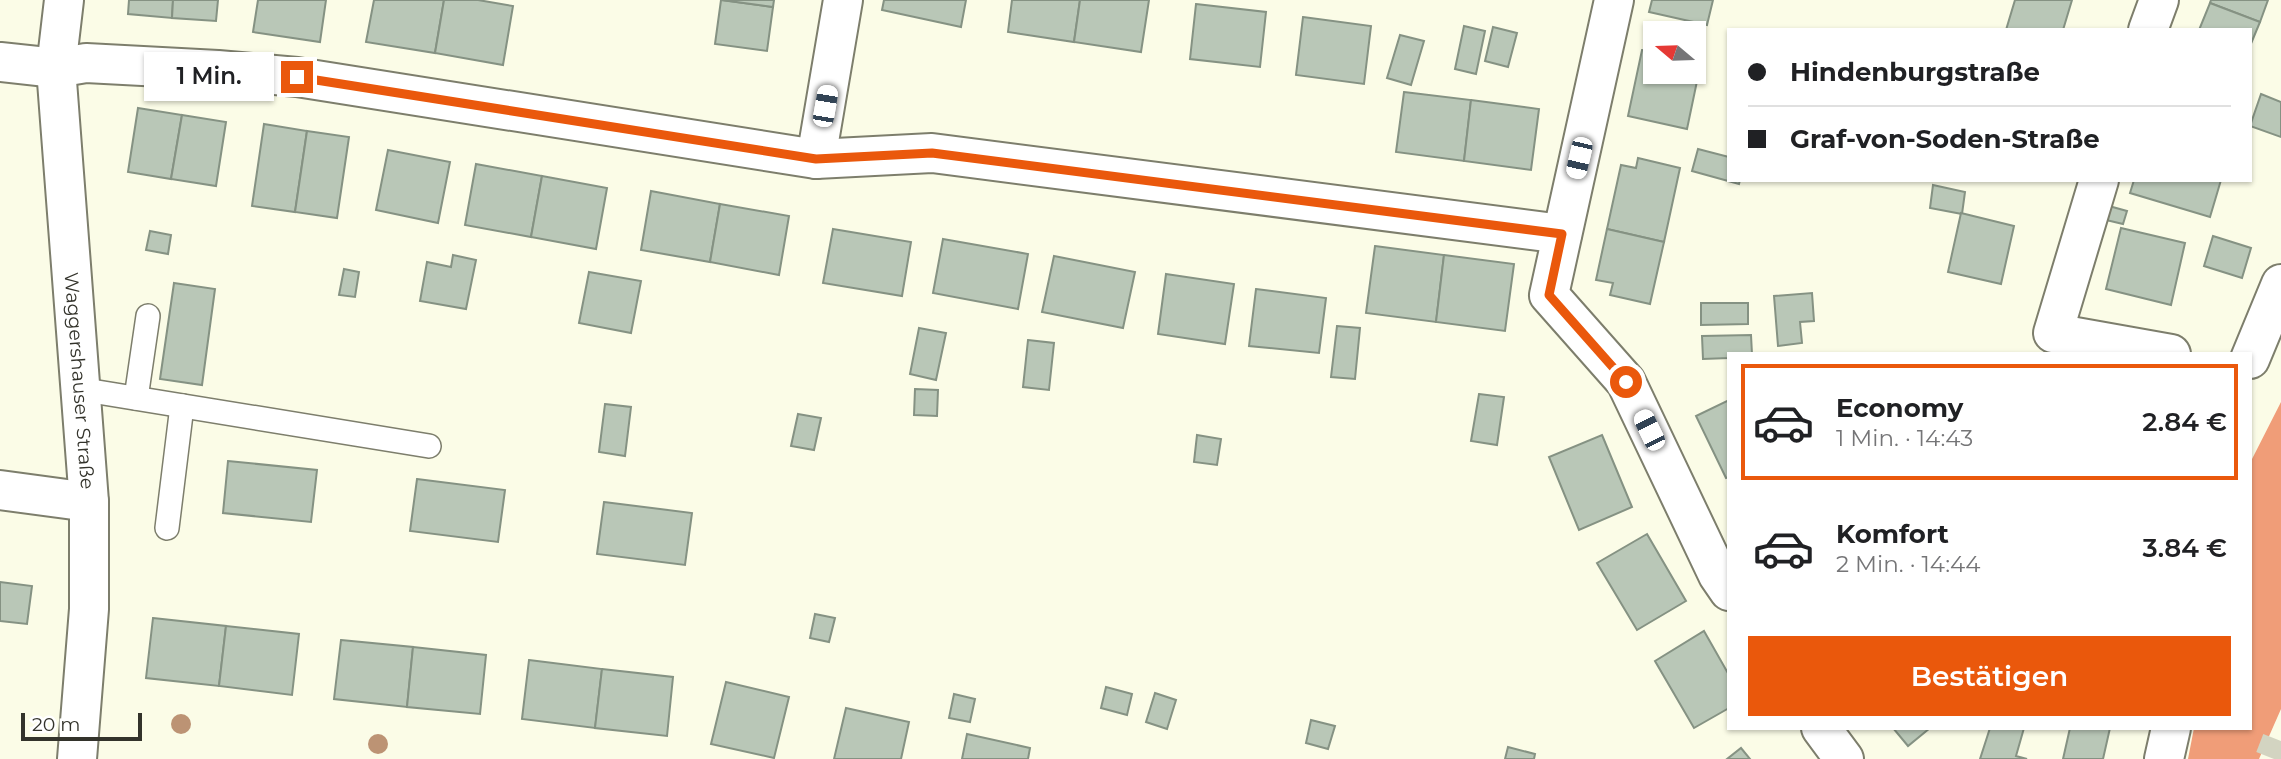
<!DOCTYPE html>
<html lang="de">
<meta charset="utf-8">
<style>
:root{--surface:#fff;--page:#f6f6f6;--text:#202124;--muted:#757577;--line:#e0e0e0;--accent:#ea580c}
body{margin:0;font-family:Montserrat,sans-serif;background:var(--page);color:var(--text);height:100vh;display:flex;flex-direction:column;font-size:26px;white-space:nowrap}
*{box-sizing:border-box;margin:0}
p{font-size:23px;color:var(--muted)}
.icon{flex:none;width:38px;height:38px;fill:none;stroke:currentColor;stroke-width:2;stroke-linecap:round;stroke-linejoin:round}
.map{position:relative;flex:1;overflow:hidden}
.sheet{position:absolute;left:1727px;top:352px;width:525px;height:378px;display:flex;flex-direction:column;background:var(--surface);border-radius:0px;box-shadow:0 2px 5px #0004}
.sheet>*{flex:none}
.banner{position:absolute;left:1727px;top:28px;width:525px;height:154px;border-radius:0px;box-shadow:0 2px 5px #0004;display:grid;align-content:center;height:154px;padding:0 21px;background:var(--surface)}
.needle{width:46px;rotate:289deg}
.tools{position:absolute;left:1643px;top:21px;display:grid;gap:14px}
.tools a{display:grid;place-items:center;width:63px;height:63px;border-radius:0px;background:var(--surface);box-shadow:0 2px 5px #0004;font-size:35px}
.scale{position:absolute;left:21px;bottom:18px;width:121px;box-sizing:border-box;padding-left:7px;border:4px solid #33332b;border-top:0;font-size:19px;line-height:24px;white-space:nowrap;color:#33332b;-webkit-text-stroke:5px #fff;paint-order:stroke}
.end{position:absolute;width:32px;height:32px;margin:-16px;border:9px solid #ea580c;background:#fff;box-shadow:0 0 0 4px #fff}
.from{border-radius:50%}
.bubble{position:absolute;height:49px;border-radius:0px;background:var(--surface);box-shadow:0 2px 5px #0004;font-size:23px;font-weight:600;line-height:49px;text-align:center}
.car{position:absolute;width:21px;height:42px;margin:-21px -10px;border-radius:9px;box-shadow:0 0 5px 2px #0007;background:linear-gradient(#fff 24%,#345 0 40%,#fff 0 76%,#345 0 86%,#fff 0)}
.banner b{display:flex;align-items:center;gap:24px;height:66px;font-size:26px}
.banner b+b{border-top:2px solid var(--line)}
.banner i{width:18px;height:18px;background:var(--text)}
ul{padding:12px 0 0;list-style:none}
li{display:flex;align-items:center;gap:21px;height:116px;margin:0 14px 10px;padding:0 7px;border:4px solid transparent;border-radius:0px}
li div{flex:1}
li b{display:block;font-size:26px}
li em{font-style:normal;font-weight:600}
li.current{border-color:var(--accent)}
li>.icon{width:63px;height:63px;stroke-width:1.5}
.action{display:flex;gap:14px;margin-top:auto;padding:14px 21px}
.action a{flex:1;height:80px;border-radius:0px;background:var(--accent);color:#fff;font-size:28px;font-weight:600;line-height:80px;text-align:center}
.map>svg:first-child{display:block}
.forest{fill:#f09d78}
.building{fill:#b9c7b7;stroke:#859283;stroke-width:2}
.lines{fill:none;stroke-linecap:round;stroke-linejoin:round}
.primary-tunnel{stroke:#d3d4c1;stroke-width:38;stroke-dasharray:38 19;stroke-linecap:butt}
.service-casing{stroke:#7d7e6c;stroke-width:26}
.minor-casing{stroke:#7d7e6c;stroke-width:42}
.tertiary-casing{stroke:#7d7e6c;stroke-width:42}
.service{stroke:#fff;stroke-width:23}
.minor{stroke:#fff;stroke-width:38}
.tertiary{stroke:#fff;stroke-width:38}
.tree{fill:#bc9374}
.route{stroke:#ea580c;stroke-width:9}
.labels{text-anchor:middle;stroke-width:6;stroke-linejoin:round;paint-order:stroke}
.street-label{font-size:19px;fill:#33332b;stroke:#fff}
</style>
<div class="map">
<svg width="2281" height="759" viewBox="0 0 2281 759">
<rect width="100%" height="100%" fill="#fbfce7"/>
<polygon class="forest" points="2281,402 2281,709 2259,759 2188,759 2194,728 2250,728 2251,461"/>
<g class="building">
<polygon points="129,0 173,0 172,18 128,14"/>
<polygon points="173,0 218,0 216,21 172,18"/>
<polygon points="258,0 326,0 320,42 253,32"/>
<polygon points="374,0 444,0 435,53 366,42"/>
<polygon points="444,0 478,0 513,6 503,65 435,53"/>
<polygon points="721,0 773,7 767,51 715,44"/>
<polygon points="722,0 774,0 773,7"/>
<polygon points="884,0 966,0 961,27 882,10"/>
<polygon points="1012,0 1080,0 1074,42 1008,32"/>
<polygon points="1080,0 1149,0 1141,52 1074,42"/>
<polygon points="1652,0 1713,0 1707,25 1649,12"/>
<polygon points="2015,0 2072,0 2063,30 2006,30"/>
<polygon points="2211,0 2268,0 2260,22 2210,3"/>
<polygon points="2210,3 2260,22 2250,46 2250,30 2199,30"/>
<polygon points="1196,4 1266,12 1260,67 1190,59"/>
<polygon points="1303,17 1371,26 1364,84 1296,75"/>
<polygon points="1464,26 1485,31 1476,74 1455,69"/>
<polygon points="1493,27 1517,33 1508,67 1485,61"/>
<polygon points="1400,35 1424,41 1411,85 1387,78"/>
<polygon points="1642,50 1656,52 1656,72 1694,72 1694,61 1701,62 1687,129 1628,116"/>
<polygon points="1404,92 1471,100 1464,161 1396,152"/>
<polygon points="2261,94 2281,102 2281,137 2250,126"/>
<polygon points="1471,100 1539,109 1531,170 1464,161"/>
<polygon points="138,108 182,115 171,179 128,172"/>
<polygon points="182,115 226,122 216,186 171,179"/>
<polygon points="264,124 307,131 295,212 252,206"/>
<polygon points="307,131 349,137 337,218 295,212"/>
<polygon points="1698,149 1729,157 1729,180 1740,180 1739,184 1692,171"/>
<polygon points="388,150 450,162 438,223 376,210"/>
<polygon points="1638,158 1680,168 1664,242 1607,229 1621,165 1636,168"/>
<polygon points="476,164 542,176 531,237 465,225"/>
<polygon points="542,176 607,188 596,249 531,237"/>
<polygon points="2134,180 2221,180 2210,217 2130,193"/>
<polygon points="1933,185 1965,192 1962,214 1930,208"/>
<polygon points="651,191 720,204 710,262 641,250"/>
<polygon points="720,204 789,216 779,275 710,262"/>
<polygon points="2109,206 2127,211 2123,224 2106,220"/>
<polygon points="1961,213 2014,226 2001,284 1948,272"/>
<polygon points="2121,228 2185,243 2171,305 2106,289"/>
<polygon points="833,229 911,242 902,296 823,283"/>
<polygon points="1607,229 1664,242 1650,304 1610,295 1613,283 1596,280"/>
<polygon points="150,231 171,235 168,254 146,250"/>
<polygon points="2213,236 2251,248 2242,278 2204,266"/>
<polygon points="943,239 1028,254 1018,309 933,293"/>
<polygon points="1375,246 1444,255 1436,322 1366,313"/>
<polygon points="453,255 476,260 466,309 420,301 427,262 451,267"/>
<polygon points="1444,255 1514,264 1505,331 1436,322"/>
<polygon points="1054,256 1135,272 1123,328 1042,312"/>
<polygon points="344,269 359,272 355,297 339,295"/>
<polygon points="589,272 641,281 631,333 579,323"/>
<polygon points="1166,274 1234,284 1225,344 1158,334"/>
<polygon points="174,283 215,289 202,385 160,379"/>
<polygon points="1256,289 1326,298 1319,353 1249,346"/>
<polygon points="1812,293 1814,321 1800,322 1802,343 1778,346 1774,296"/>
<polygon points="1701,303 1748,303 1748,324 1701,325"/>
<polygon points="1337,326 1360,328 1355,379 1331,377"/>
<polygon points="919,328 946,333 936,380 910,374"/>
<polygon points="1751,335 1752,354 1729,354 1729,358 1703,359 1702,336"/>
<polygon points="1028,340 1054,343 1049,390 1023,387"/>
<polygon points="915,389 938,390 937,416 914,415"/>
<polygon points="1479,394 1504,397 1497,445 1471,441"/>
<polygon points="1729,400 1729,477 1726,478 1696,416"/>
<polygon points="605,404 631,407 625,456 599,452"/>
<polygon points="798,414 821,418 814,450 791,446"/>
<polygon points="1197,435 1221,439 1217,465 1194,462"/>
<polygon points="1602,435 1632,507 1579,530 1549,457"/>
<polygon points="228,461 317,470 311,522 223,513"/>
<polygon points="417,479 505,490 498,542 410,531"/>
<polygon points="604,502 692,513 685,565 597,554"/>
<polygon points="1647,534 1686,601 1637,630 1597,563"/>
<polygon points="0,582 32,586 27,624 0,621"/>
<polygon points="815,614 835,618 829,642 810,638"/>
<polygon points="153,618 226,626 219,686 146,678"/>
<polygon points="226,626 299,634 292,695 219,686"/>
<polygon points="1704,631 1729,675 1729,708 1694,728 1655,661"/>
<polygon points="341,640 413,647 407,707 334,699"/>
<polygon points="413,647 486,655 480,714 407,707"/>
<polygon points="529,660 602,669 595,728 522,719"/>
<polygon points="602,669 673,677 667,736 595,728"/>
<polygon points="726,682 789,697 774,758 711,744"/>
<polygon points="1106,687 1132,694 1127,715 1101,708"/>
<polygon points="1155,693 1176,700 1167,729 1146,722"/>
<polygon points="954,694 975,699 970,722 949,718"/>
<polygon points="846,708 909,722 901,759 834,759"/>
<polygon points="1311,720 1335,726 1328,749 1306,743"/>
<polygon points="1893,728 1930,728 1908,746"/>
<polygon points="1990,728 2024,728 2016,756 2027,759 1980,759"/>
<polygon points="2070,728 2110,728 2103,759 2063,759"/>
<polygon points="967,734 1030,748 1028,759 962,759"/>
<polygon points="1508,747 1535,754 1534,759 1505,759"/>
<polygon points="1741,748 1750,759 1727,759"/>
</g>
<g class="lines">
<polyline class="primary-tunnel" points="2274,759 2281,741"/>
<defs>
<g id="service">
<polyline points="79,389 429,446"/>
<polyline points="136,398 148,316"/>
<polyline points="167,528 182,406"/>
</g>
<g id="minor">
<polyline points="1614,0 1549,295 1626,382 1718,575 1729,591"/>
<polyline points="2148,30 2159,0"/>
<polyline points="0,62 56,68 86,63 218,70 297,77 816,159 932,153 1562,234"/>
<polyline points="816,159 843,0"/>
<polyline points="2099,180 2053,333 2171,354"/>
<polyline points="2250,359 2281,284"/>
<polyline points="0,490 89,502"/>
<polyline points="1821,728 1844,759"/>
<polyline points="2164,759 2171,728"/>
</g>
<g id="tertiary">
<path id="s1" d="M64 0 56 68 89 502V609L77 759"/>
</g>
</defs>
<use href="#service" class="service-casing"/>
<use href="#minor" class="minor-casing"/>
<use href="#tertiary" class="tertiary-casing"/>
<use href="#service" class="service"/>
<use href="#minor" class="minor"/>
<use href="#tertiary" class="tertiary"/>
</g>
<g class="tree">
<circle cx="181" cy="724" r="10"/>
<circle cx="378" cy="744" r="10"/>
</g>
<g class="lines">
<polyline class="route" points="297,77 816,159 932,153 1562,234 1549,295 1626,382"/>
</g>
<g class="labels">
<g class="street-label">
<text dy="7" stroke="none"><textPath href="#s1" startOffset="382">Waggershauser Straße</textPath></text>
</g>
</g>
</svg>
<div class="tools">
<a><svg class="needle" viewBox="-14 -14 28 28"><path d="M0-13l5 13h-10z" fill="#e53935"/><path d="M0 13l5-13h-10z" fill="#757577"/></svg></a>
</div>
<div class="scale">20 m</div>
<i class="end from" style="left:1626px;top:382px"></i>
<i class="end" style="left:297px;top:77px"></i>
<div class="bubble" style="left:144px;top:52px;width:130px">1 Min.</div>
<i class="car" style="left:825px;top:106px;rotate:10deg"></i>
<i class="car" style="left:1579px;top:158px;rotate:193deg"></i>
<i class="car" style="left:1649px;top:430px;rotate:334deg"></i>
<div class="banner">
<b><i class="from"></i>Hindenburgstraße</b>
<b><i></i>Graf-von-Soden-Straße</b>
</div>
<section class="sheet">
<ul>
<li class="current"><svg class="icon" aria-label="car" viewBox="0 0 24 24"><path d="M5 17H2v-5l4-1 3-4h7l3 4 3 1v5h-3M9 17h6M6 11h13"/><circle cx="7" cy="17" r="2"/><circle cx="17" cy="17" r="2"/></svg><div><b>Economy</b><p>1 Min. · 14:43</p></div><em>2.84 €</em></li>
<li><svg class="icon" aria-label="car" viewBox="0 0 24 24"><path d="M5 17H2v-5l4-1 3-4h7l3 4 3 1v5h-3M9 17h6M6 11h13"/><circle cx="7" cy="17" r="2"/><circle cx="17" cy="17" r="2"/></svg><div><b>Komfort</b><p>2 Min. · 14:44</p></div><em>3.84 €</em></li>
</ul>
<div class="action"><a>Bestätigen</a></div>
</section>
</div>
